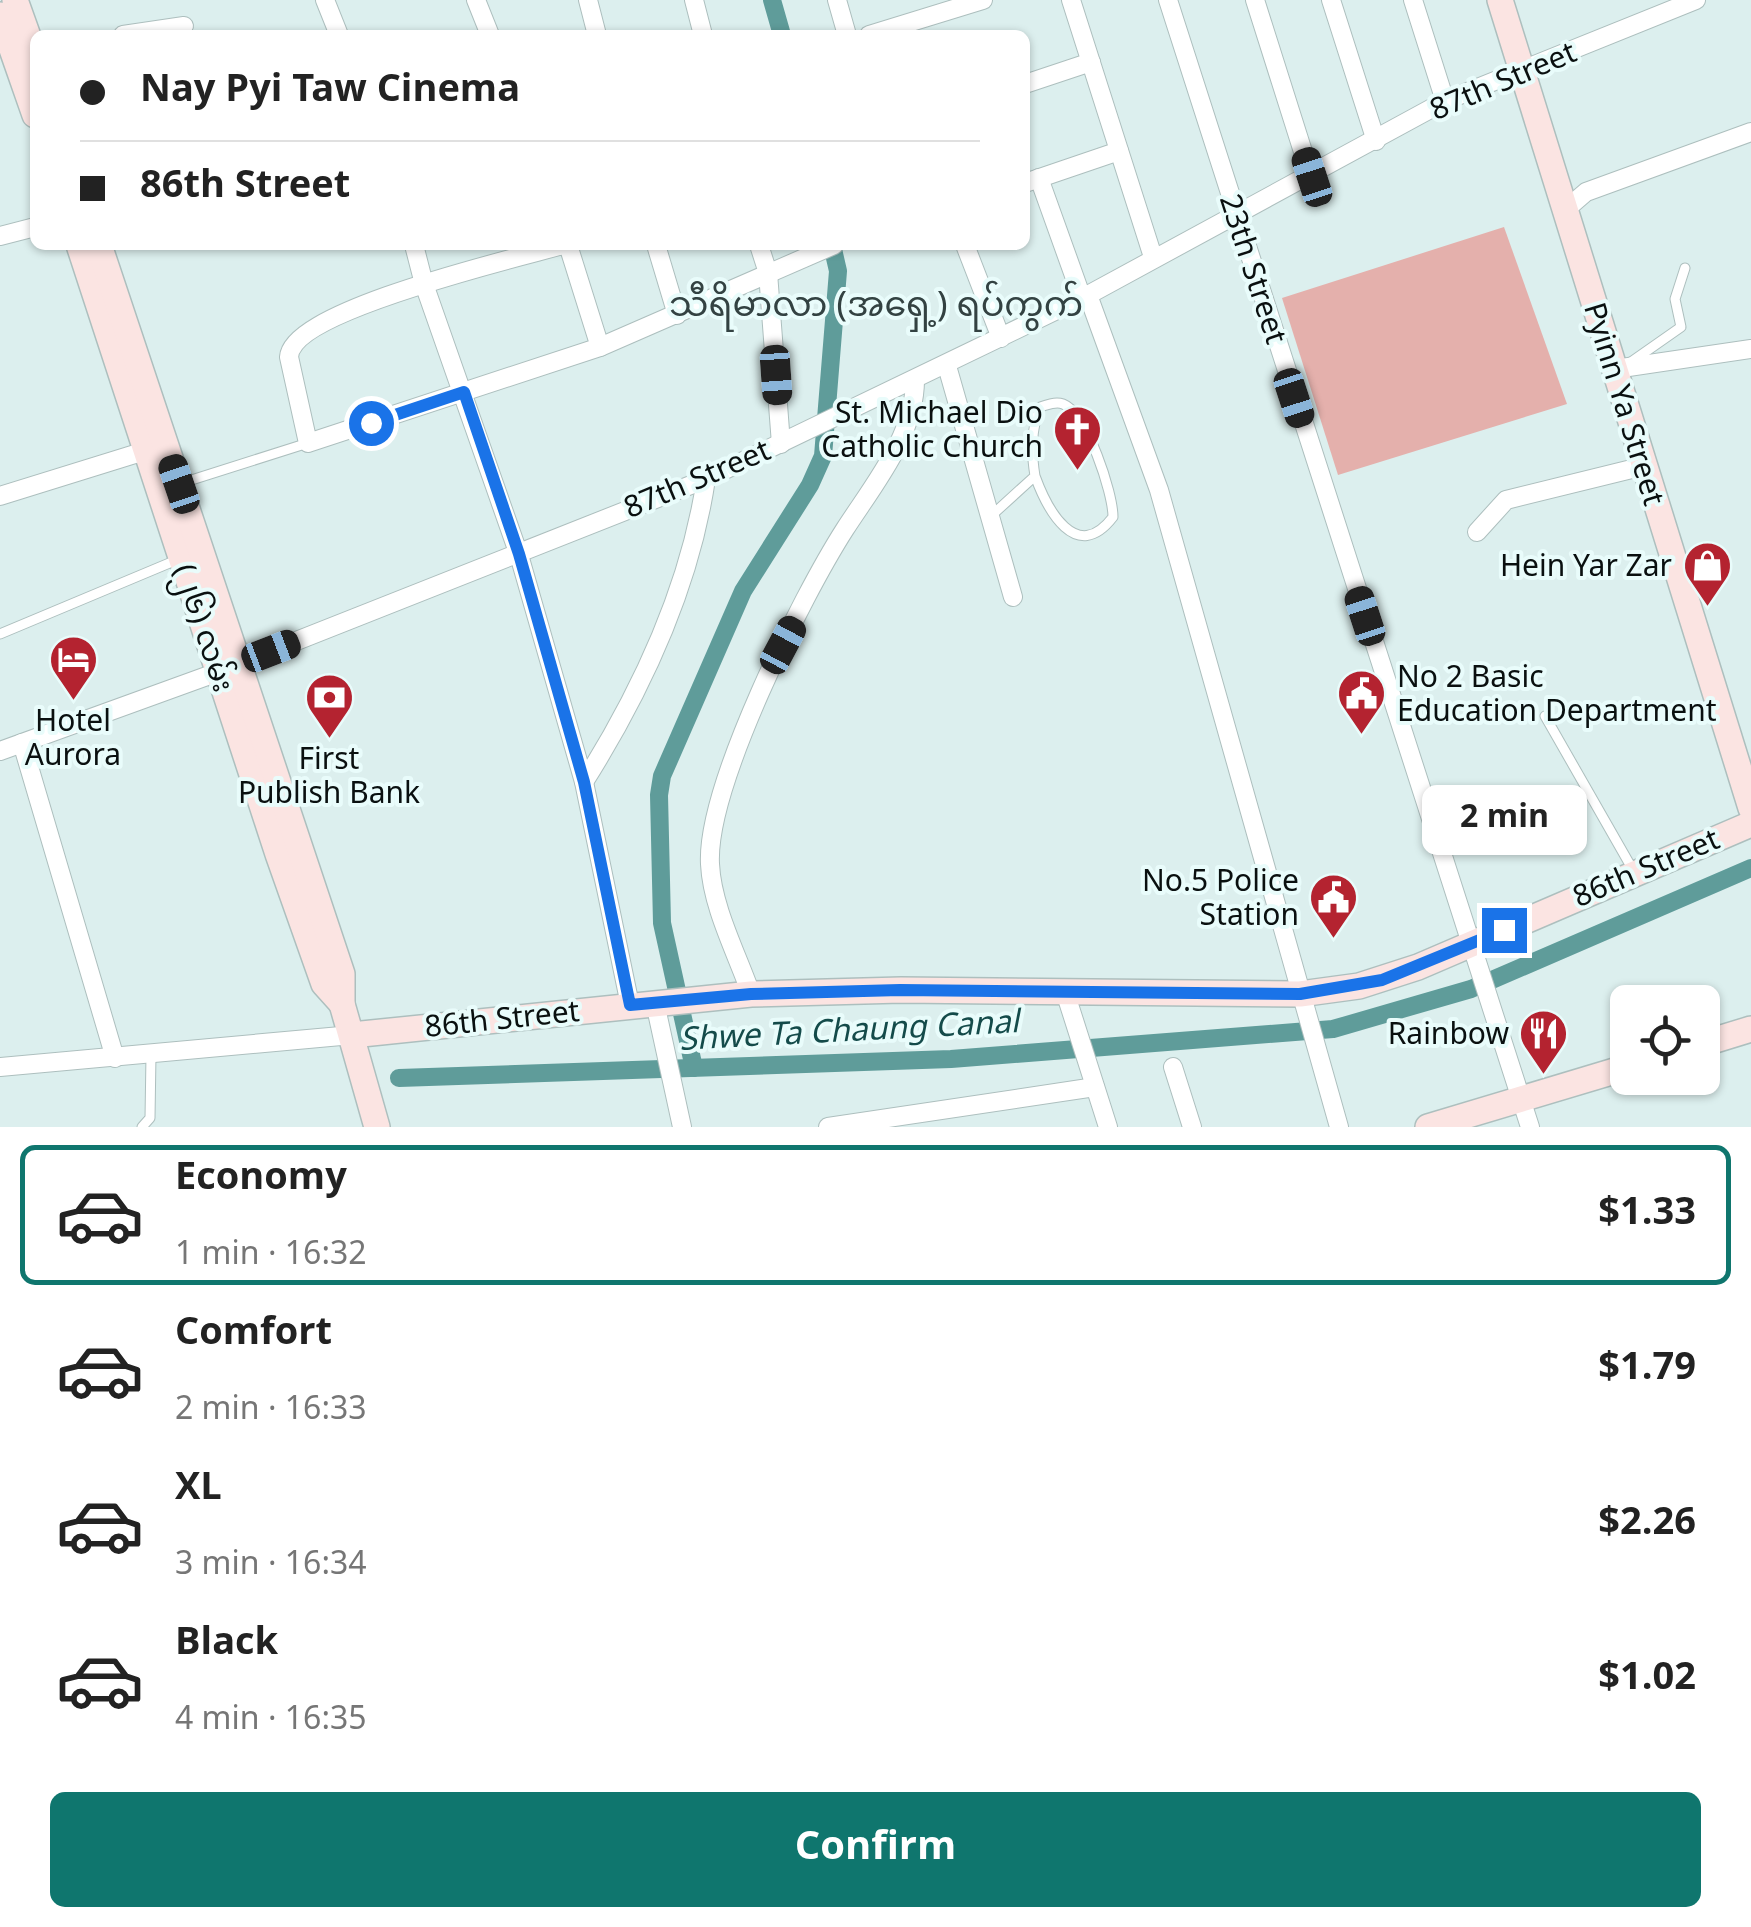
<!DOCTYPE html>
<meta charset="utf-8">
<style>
:root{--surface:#fff;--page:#f6f6f6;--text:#222;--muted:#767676;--line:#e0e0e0;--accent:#0f766e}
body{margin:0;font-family:Georgia,"Noto Sans Myanmar",serif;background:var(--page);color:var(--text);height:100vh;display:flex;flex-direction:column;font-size:38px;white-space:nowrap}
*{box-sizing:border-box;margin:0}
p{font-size:32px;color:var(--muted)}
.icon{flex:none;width:55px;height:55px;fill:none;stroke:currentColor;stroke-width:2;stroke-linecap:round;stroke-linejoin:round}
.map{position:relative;height:1127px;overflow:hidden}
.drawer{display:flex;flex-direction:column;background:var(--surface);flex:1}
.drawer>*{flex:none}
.guide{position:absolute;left:30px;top:30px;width:1000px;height:220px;border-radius:15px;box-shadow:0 2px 8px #0004;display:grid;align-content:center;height:220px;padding:0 50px;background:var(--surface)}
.fabs{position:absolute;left:1610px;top:985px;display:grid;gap:20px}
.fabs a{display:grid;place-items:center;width:110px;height:110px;border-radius:15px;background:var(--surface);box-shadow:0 2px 8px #0004;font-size:50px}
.end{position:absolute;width:45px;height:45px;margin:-22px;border:12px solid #1a73e8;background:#fff;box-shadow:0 0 0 5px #fff}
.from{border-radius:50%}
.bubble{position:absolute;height:70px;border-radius:15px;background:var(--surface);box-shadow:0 2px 8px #0004;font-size:32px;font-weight:700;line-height:70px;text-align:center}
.car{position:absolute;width:30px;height:60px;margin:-30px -15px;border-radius:12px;box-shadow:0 0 8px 2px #0007;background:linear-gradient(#222 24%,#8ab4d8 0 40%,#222 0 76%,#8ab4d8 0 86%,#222 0)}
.guide b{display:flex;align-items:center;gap:35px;height:95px;font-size:38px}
.guide b+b{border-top:2px solid var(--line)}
.guide i{width:25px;height:25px;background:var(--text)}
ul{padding:18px 0 0;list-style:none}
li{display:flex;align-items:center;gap:30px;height:140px;margin:0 20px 15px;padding:0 30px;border:5px solid transparent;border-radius:15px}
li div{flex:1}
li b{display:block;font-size:38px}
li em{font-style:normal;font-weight:700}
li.current{border-color:var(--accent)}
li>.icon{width:90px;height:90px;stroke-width:1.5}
.primary-button{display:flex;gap:20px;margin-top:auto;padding:20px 50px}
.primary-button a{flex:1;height:115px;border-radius:15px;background:var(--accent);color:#fff;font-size:40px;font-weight:700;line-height:115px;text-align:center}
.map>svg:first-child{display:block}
.green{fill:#e4b0ac}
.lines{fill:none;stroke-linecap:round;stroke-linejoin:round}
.canal{stroke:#5f9c9a;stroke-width:18}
.lane-casing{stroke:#adbfbe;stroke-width:11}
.street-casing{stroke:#adbfbe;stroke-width:20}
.secondary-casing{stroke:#adbfbe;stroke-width:28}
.lane{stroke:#fff;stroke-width:9}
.street{stroke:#fff;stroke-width:18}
.secondary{stroke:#fbe4e2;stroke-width:25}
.route{stroke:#1a73e8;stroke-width:12}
.labels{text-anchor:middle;stroke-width:8;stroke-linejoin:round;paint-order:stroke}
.street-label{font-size:30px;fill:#0a1010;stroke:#e9fcfb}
.poi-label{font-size:30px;fill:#0a1010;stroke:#e9fcfb;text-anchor:end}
.water-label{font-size:32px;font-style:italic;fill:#144b4a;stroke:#e9fcfb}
.quarter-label{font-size:35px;fill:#334242;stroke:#e9fcfb}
</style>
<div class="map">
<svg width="1751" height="1127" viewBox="0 0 1751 1127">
<rect width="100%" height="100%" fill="#dcefee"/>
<polygon class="green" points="1504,227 1567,404 1338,475 1282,298"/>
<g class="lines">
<g class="canal">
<polyline points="772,0 782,35"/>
<polyline points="694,1068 662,923 659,795 662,776 743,591 810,485 823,456 838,271 832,245"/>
<polyline points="399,1078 951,1059 1333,1029 1471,989 1751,868"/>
</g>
<defs>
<g id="lane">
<polyline points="1631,362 1681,327 1675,299 1685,268"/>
<polyline points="182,483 308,443"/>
<path d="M991 516 1035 476C1031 451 1031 430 1040 407 1048 405 1055 401 1063 404 1087 413 1113 493 1113 517 1076 565 1047 509 1035 476"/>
<polyline points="0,634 179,559"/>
<polyline points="1545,716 1633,870"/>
<polyline points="142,1127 150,1118 151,1055"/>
</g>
<g id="street">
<polyline points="325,0 339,35"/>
<polyline points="476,0 490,35"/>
<polyline points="588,0 597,35"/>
<polyline points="694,0 703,35"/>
<polyline points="837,0 847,35"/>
<polyline points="1071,0 1153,257"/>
<polyline points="1168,0 1530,1127"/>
<polyline points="1255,0 1311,177"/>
<polyline points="1331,0 1376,141"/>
<polyline points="1413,0 1445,101"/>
<polyline points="123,35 184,26"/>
<polyline points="869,35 983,0"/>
<polyline points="1025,84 1091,62"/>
<polyline points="1039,178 1082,298"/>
<polyline points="1025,183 1119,151"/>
<polyline points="1564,211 1586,192 1751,132"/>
<polyline points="0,236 35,227"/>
<polyline points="414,245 424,284 519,555 584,782 630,1005"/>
<path d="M563 245C517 258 292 310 289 357L308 443 600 347 834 245"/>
<polyline points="568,245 600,347"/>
<polyline points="656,245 677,315"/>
<polyline points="759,245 768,273 781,444"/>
<polyline points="965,245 1001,338"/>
<polyline points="1088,295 1159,490 1339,1127"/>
<polyline points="947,366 1013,597"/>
<polyline points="1615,369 1751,349"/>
<polyline points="0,496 148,450"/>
<polyline points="1477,532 1506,500 1644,466"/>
<polyline points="22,743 115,1058"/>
<polyline points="0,751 218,672 706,479 1088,295 1445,101 1696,0"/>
<path d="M584 782C642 690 690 587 706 479"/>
<polyline points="1065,992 1108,1127"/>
<path d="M751 994C737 954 712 907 710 864 706 787 802 596 845 529 874 484 915 435 915 380"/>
<polyline points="655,1003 682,1127"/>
<polyline points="0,1067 352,1035"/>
<polyline points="1173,1067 1192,1127"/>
<polyline points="828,1127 1095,1087"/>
</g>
<g id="secondary">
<polyline points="15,0 35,56"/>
<polyline points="1500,0 1751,808"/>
<polyline points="0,15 35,115"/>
<polyline points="79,245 278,854 324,984 342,1004"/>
<polyline points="99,245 342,974 342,1004 377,1127"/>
<polyline points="352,1035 751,994 901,990 1300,994 1359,986 1418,967 1751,824"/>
<polyline points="1702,1044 1751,1029"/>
<polyline points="1428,1127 1628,1067"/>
</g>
</defs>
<use href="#lane" class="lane-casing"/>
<use href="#street" class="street-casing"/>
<use href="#secondary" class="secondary-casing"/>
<use href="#lane" class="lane"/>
<use href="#street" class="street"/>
<use href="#secondary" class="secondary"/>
</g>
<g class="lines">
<polyline class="route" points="371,423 464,392 519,554 584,782 630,1005 751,994 900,990 1300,994 1382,980 1504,930"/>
</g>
<defs>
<symbol id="church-pin" viewBox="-11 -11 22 30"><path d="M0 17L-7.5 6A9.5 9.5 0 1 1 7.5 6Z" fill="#b42330" stroke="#e9fcfb"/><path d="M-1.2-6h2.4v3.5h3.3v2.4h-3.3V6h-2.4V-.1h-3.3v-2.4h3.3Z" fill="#fff"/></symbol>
<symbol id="shop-pin" viewBox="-11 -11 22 30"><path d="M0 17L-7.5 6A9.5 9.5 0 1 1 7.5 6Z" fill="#b42330" stroke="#e9fcfb"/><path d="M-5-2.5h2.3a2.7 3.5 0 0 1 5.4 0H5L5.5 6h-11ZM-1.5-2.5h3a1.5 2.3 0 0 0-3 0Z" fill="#fff"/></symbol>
<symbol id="hotel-pin" viewBox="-11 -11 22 30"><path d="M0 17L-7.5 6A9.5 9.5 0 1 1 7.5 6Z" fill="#b42330" stroke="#e9fcfb"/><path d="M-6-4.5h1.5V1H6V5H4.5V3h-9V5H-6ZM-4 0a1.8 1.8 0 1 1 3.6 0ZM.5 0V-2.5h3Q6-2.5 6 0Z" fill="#fff"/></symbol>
<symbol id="civic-pin" viewBox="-11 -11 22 30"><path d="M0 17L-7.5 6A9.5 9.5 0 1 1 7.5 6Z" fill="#b42330" stroke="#e9fcfb"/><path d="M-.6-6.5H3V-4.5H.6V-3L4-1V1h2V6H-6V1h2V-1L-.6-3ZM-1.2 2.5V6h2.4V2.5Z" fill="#fff"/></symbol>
<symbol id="bank-pin" viewBox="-11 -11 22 30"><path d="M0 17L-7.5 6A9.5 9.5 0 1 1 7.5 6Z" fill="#b42330" stroke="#e9fcfb"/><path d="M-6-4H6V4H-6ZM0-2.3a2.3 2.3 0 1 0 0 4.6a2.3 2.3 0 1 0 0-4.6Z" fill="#fff"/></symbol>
<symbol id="restaurant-pin" viewBox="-11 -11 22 30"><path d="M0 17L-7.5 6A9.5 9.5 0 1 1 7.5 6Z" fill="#b42330" stroke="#e9fcfb"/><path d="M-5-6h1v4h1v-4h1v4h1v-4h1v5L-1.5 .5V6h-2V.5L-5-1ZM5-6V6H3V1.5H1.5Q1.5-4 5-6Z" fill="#fff"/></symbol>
</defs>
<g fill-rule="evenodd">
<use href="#church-pin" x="1050" y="402" width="55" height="75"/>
<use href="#shop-pin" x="1680" y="538" width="55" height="75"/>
<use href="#hotel-pin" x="46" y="632" width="55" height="75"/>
<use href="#civic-pin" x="1334" y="666" width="55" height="75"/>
<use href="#bank-pin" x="302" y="670" width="55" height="75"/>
<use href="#civic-pin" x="1306" y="870" width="55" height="75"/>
<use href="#restaurant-pin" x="1516" y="1006" width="55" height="75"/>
</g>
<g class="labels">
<g class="street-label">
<text transform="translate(1503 81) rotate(-23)" y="10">87th Street</text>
<text transform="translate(1253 269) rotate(72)" y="10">23th Street</text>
<text transform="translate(1624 404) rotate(73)" y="10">Pyinn Ya Street</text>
<text transform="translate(697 479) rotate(-23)" y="10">87th Street</text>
<text transform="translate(204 628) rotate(72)" y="10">(၂၆) လမ်း</text>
<text transform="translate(1646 868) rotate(-23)" y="10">86th Street</text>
<text transform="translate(502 1019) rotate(-6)" y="10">86th Street</text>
</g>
<g class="poi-label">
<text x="1043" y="423">St. Michael Dio<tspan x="1043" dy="34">Catholic Church</tspan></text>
<text x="1672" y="576">Hein Yar Zar</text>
<text x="1397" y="687" text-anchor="start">No 2 Basic<tspan x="1397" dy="34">Education Department</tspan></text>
<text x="73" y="731" text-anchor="middle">Hotel<tspan x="73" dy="34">Aurora</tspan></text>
<text x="329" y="769" text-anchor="middle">First<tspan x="329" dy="34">Publish Bank</tspan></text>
<text x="1299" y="891">No.5 Police<tspan x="1299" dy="34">Station</tspan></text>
<text x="1509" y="1044">Rainbow</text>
</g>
<g class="water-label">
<text transform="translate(849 1030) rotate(-3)" y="11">Shwe Ta Chaung Canal</text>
</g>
<g class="quarter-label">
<text x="876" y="316">သီရိမာလာ (အရှေ့) ရပ်ကွက်</text>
</g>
</g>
</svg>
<div class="fabs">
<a><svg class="icon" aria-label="locate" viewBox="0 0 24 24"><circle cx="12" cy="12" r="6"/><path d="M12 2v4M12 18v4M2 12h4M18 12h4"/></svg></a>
</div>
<i class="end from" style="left:371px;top:423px"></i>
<i class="end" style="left:1504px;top:930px"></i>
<div class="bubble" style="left:1422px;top:785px;width:165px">2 min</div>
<i class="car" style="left:1312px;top:177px;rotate:342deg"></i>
<i class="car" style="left:776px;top:375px;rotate:176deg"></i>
<i class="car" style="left:1294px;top:398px;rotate:162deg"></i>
<i class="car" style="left:179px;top:484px;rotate:341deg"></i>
<i class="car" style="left:1365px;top:616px;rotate:342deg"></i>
<i class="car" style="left:783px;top:645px;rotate:28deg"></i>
<i class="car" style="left:271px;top:651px;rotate:69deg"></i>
<div class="guide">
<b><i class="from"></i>Nay Pyi Taw Cinema</b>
<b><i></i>86th Street</b>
</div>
</div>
<section class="drawer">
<ul>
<li class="current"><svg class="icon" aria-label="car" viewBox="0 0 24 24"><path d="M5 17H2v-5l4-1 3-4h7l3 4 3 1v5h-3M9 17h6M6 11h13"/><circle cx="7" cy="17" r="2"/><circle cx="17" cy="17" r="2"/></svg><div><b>Economy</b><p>1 min · 16:32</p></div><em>$1.33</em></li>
<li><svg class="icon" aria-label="car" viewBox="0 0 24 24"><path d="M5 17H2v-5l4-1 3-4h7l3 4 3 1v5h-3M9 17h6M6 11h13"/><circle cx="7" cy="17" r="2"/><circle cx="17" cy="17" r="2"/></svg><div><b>Comfort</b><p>2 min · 16:33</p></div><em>$1.79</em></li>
<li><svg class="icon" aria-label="car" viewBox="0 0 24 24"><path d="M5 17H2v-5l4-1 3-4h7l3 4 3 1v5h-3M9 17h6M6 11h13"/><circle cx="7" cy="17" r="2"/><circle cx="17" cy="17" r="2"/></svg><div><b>XL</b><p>3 min · 16:34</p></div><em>$2.26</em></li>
<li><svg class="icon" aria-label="car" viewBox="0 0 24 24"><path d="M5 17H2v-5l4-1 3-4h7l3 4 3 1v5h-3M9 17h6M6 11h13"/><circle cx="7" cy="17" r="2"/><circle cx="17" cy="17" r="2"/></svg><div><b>Black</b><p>4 min · 16:35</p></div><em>$1.02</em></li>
</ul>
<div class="primary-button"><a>Confirm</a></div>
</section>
